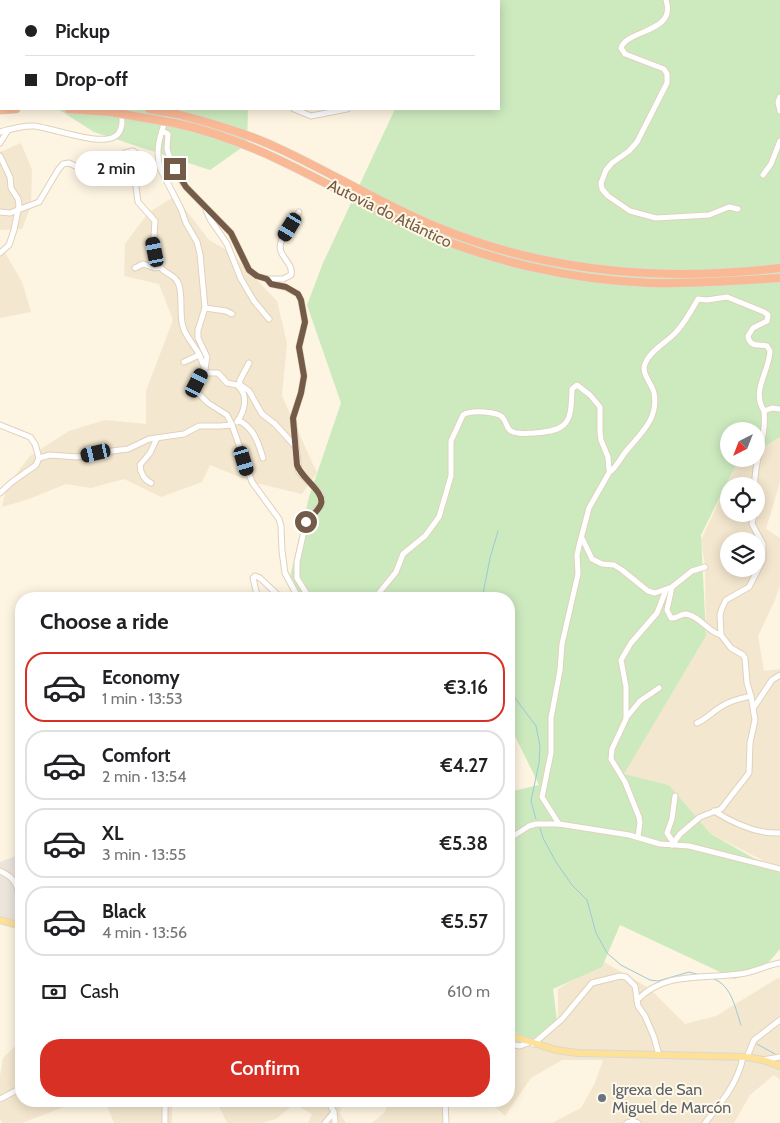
<!DOCTYPE html>
<meta charset="utf-8">
<style>
:root{--surface:#fff;--page:#f2f2f2;--text:#202124;--muted:#757577;--line:#e0e0e0;--accent:#d93025}
body{margin:0;font-family:Cabin,sans-serif;background:var(--page);color:var(--text);height:100vh;display:flex;flex-direction:column;font-size:19px;white-space:nowrap}
*{box-sizing:border-box;margin:0}
p{font-size:16px;color:var(--muted)}
.icon{flex:none;width:28px;height:28px;fill:none;stroke:currentColor;stroke-width:2;stroke-linecap:round;stroke-linejoin:round}
.map{position:relative;flex:1;overflow:hidden}
.sheet{position:absolute;left:15px;top:592px;width:500px;height:515px;display:flex;flex-direction:column;background:var(--surface);border-radius:20px;box-shadow:0 2px 12px #0003}
.sheet>*{flex:none}
.top-card{position:absolute;left:0px;top:0px;width:500px;height:110px;box-shadow:0 2px 12px #0003;display:grid;align-content:center;height:110px;padding:0 25px;background:var(--surface)}
.needle{width:32px;rotate:222deg}
.buttons{position:absolute;left:720px;top:422px;display:grid;gap:10px}
.buttons a{display:grid;place-items:center;width:45px;height:45px;border-radius:50%;background:var(--surface);box-shadow:0 2px 12px #0003;font-size:25px}
.end{position:absolute;width:22px;height:22px;margin:-11px;border:6px solid #745b47;background:#fff;box-shadow:0 0 0 2px #fff}
.from{border-radius:50%}
.bubble{position:absolute;height:35px;border-radius:18px;background:var(--surface);box-shadow:0 2px 12px #0003;font-size:16px;font-weight:600;line-height:35px;text-align:center}
.car{position:absolute;width:15px;height:30px;margin:-15px -8px;border-radius:6px;box-shadow:0 0 4px 1px #0007;background:linear-gradient(#222 24%,#8ab4d8 0 40%,#222 0 76%,#8ab4d8 0 86%,#222 0)}
.top-card b{display:flex;align-items:center;gap:18px;height:48px;font-size:19px}
.top-card b+b{border-top:1px solid var(--line)}
.top-card i{width:12px;height:12px;background:var(--text)}
ul{padding:0;list-style:none}
li{display:flex;align-items:center;gap:15px;height:70px;margin:0 10px 8px;padding:0 15px;border:2px solid var(--line);border-radius:20px}
li div{flex:1}
li b{display:block;font-size:19px}
li em{font-style:normal;font-weight:600}
li.active{border-color:var(--accent)}
li>.icon{width:45px;height:45px;stroke-width:1.5}
h2{padding:0 25px;font-size:22px;line-height:60px}
.pay{display:flex;align-items:center;gap:12px;height:55px;padding:0 25px;font-size:19px}
.pay p{margin-inline-start:auto}
.button{display:flex;gap:10px;margin-top:auto;padding:10px 25px}
.button a{flex:1;height:58px;border-radius:20px;background:var(--accent);color:#fff;font-size:20px;font-weight:600;line-height:58px;text-align:center}
.map>svg:first-child{display:block}
.residential{fill:#f4e7cf;fill-rule:evenodd}
.industrial{fill:#ebe5dc}
.green{fill:#cdeabf}
.lines{fill:none;stroke-linecap:round;stroke-linejoin:round}
.stream{stroke:#9bc9d8;stroke-width:1}
.minor-casing{stroke:#e1d1bc;stroke-width:7}
.major-casing{stroke:#ded8d3;stroke-width:8}
.highway-casing{stroke:#ded8d3;stroke-width:9}
.minor{stroke:#fff;stroke-width:5}
.major{stroke:#fde197;stroke-width:6}
.highway{stroke:#f9b995;stroke-width:8}
.highway-bridge-casing{stroke:#ded8d3;stroke-width:9;stroke-linecap:butt}
.highway-bridge{stroke:#f9b995;stroke-width:8}
.route{stroke:#745b47;stroke-width:6}
.worship-dot{fill:#6b7280;stroke:#fff8e7;stroke-width:2}
.labels{text-anchor:middle;stroke-width:4;stroke-linejoin:round;paint-order:stroke}
.street-label{font-size:16px;fill:#745b47;stroke:#fff8e7}
.worship-label{font-size:16px;fill:#5b616d;stroke:#fff8e7;text-anchor:start}
</style>
<div class="map">
<svg width="780" height="1123" viewBox="0 0 780 1123">
<rect width="100%" height="100%" fill="#fdf4e1"/>
<g class="residential">
<polygon points="21,143 32,170 31,206 22,229 0,230 0,152"/>
<polygon points="175,196 209,240 230,252 277,301 287,343 282,396 317,473 302,494 252,482 210,465 202,482 161,497 124,479 91,488 66,484 29,499 2,507 7,486 30,456 69,431 105,420 146,424 146,391 173,320 159,284 124,276 125,244 148,213"/>
<polygon points="4,251 22,282 31,312 0,318 0,254"/>
<path d="M780 437V482L766 529 780 538V585L775 600 758 636 764 671 780 669V871L778 868 711 834 669 785 623 774 706 636 705 567 701 540 735 467 747 459H756V452ZM729 486H756V514H729ZM729 541H756V569H729Z"/>
<polygon points="604,962 649,988 685,1024 716,1016 778,978 780,979 780,1080 774,1075 750,1095 734,1123 552,1123 581,1108 595,1083 603,1060 562,1060 531,1078 505,1116 489,1101 509,1101 509,1029 532,1040 558,1023 558,989"/>
<polygon points="21,1040 21,1101 64,1101 64,1107 22,1123 2,1123 0,1118 0,1076 3,1058"/>
<polygon points="105,1101 174,1101 172,1106 172,1123 114,1123"/>
<polygon points="226,1101 342,1101 340,1114 346,1123 308,1123 312,1114 294,1104 276,1119 261,1123 227,1123 219,1106"/>
<polygon points="390,1101 445,1101 444,1123 372,1123 384,1113"/>
</g>
<polygon class="industrial" points="21,854 21,926 0,920 0,862"/>
<g class="green">
<polygon points="0,0 290,0 1,1 1,13"/>
<polygon points="385,0 780,0 780,437 756,452 756,431 729,431 729,459 747,459 735,467 701,535 706,636 624,774 669,785 711,834 780,873 780,949 769,962 735,979 620,925 602,967 553,989 557,1021 532,1040 509,1029 509,792 539,785 513,732 509,719 509,599 294,599 288,585 309,497 341,403 307,305 323,263 395,109 499,109 499,1 385,1"/>
<polygon points="58,109 248,109 247,144 210,170 94,132"/>
</g>
<g class="lines">
<g class="stream">
<polyline points="482,599 490,558 498,531"/>
<polyline points="509,694 515,698 536,726 540,746 539,763 531,801 536,819"/>
<polyline points="540,828 543,838 556,862 572,885 587,900 596,933 607,953 621,965 650,980 658,981 689,972 700,975"/>
<path d="M714 979C732 986 735 1008 741 1025"/>
<polyline points="757,1044 775,1054"/>
</g>
<defs>
<g id="minor">
<polyline points="170,0 170,1"/>
<path d="M666 0C677 33 627 29 621 48L625 54 664 69 667 74V83L637 142 629 151 612 163 606 170 601 183 602 189 608 196 630 211 656 218 709 215 729 207 738 209"/>
<polyline points="58,1 59,0"/>
<polyline points="147,1 147,0"/>
<polyline points="382,1 382,0"/>
<polyline points="399,1 401,0"/>
<polyline points="0,33 1,32"/>
<polyline points="780,97 778,102 780,111"/>
<polyline points="294,109 311,116 347,109"/>
<path d="M166 118C160 136 155 150 160 168L181 209 186 223 197 242 200 254 205 308 198 330V338L207 357 205 368 197 383 198 393 208 403 227 415 232 425 252 482 279 519 281 526 282 551 285 573 299 599"/>
<path d="M162 131 168 134 167 149 170 159 180 179 186 187 231 233 249 270 257 276 267 279H283L291 275C294 262 276 256 281 242 284 232 293 221 299 212"/>
<path d="M0 132C11 129 23 125 34 126 53 128 103 148 117 135 124 128 122 117 121 109"/>
<polyline points="0,143 8,130"/>
<polyline points="0,156 10,177 11,188 18,199 19,205 14,230 9,245 0,253"/>
<polyline points="763,175 771,164 780,141"/>
<polyline points="206,210 210,219 227,244 241,279 254,301 269,319"/>
<path d="M0 212 10 213 39 202 58 170 63 164 69 163 88 172H93L125 153 133 151 137 154 139 161 135 180 138 202 155 221C154 235 151 259 163 270 169 275 176 276 179 285 183 299 179 313 183 327 186 337 194 345 199 354 201 358 202 363 205 368"/>
<polyline points="135,268 143,264 155,268 160,267"/>
<polyline points="267,279 271,284 285,287 298,294 301,300 305,322 299,347 304,376 301,393 293,418 299,472 320,493 322,499 321,505 306,522 297,562 297,578 310,599"/>
<polyline points="205,308 226,311 232,314"/>
<polyline points="184,362 199,355"/>
<polyline points="202,373 218,373 227,383 242,386 249,391 262,414 275,424 295,446"/>
<polyline points="239,386 240,380 249,363"/>
<path d="M238 420C254 428 258 442 263 458"/>
<path d="M237 422C244 412 249 397 239 387"/>
<polyline points="0,425 30,437 35,444 39,458 36,465 12,482 0,493"/>
<polyline points="39,458 50,455 77,457 96,453 128,449 149,439 184,434 199,426 220,426 232,425"/>
<path d="M151 483C144 480 140 472 140 465L150 453 157 438"/>
<path d="M755 486C753 462 767 439 764 411L772 408 780 409"/>
<polyline points="756,495 756,503"/>
<path d="M582 538 592 559 602 564 614 565 622 570 648 591 655 593 672 587 667 610 671 618C677 619 680 614 686 614 700 616 708 632 721 635"/>
<polyline points="672,587 692,571 705,567"/>
<polyline points="258,599 253,578 255,576 260,578 282,599"/>
<path d="M374 599 396 572 403 554 425 536 439 517 451 476V441L463 415C470 410 498 411 503 418 507 423 506 428 511 431 517 435 527 433 534 433 570 431 571 421 572 389L577 385 590 395 600 407V432L601 440 608 457 609 470 611 471C618 465 621 457 627 450 641 433 659 418 654 393 652 383 641 374 645 364 650 350 668 342 677 331 686 321 692 309 698 299L707 300 727 297 764 312 768 315 767 321 753 328 748 336C750 348 759 344 767 346L770 351C769 373 751 390 764 411"/>
<polyline points="754,707 772,680 780,675"/>
<polyline points="626,718 640,701 659,688"/>
<path d="M697 723C708 718 714 710 724 705 732 700 742 698 751 696"/>
<path d="M714 811C733 823 757 834 780 833"/>
<polyline points="559,824 542,797 551,753 551,718 560,670 562,644 578,574 577,555 579,546 589,508 610,471"/>
<polyline points="638,837 640,823 639,817 625,782 611,759 612,749 626,719 626,687 621,660 631,643 657,613 666,590"/>
<polyline points="509,839 529,826 536,824 559,824 629,835 660,844 689,846 780,869"/>
<polyline points="673,842 667,833 672,819 675,796"/>
<polyline points="672,845 680,834 700,817 721,809 749,773 750,743 755,720 751,696 747,683 745,658 743,655 731,648 721,635 720,615 722,608 726,600 749,587 763,560 763,544 752,524 754,514"/>
<path d="M0 871C20 879 18 892 21 911"/>
<polyline points="18,925 21,913"/>
<path d="M637 1000C666 971 702 979 739 974 753 973 766 965 780 963"/>
<polyline points="509,1044 520,1046 528,1043"/>
<polyline points="533,1044 562,1019 592,983 620,976 626,977 635,986 638,1006 645,1016 654,1037 659,1055"/>
<polyline points="747,1057 754,1040 780,1020"/>
<polyline points="763,1060 780,1057"/>
<polyline points="0,1099 21,1088"/>
<polyline points="165,1101 165,1123"/>
<polyline points="328,1101 334,1112 335,1123"/>
<polyline points="445,1101 446,1123"/>
<polyline points="325,1123 334,1112"/>
<polyline points="627,1123 633,1121 638,1123"/>
<path d="M705 1123C721 1103 738 1083 743 1057"/>
</g>
<g id="major">
<polyline points="0,920 21,926"/>
<polyline points="509,1035 556,1050 578,1053 747,1057 763,1060 780,1066"/>
</g>
<g id="highway">
<polyline points="0,100 1,99"/>
<polyline points="69,109 111,112"/>
<polyline points="0,110 16,109"/>
<path d="M177 114C212 123 247 133 280 149 332 173 380 203 432 225 543 272 662 282 780 268"/>
<path d="M174 123C264 142 331 190 413 227 487 261 570 280 651 283 694 284 737 281 780 278"/>
</g>
</defs>
<use href="#minor" class="minor-casing"/>
<use href="#major" class="major-casing"/>
<use href="#highway" class="highway-casing"/>
<use href="#minor" class="minor"/>
<use href="#major" class="major"/>
<use href="#highway" class="highway"/>
<defs>
<g id="highway-bridge">
<polyline points="149,109 177,114"/>
<polyline points="111,112 174,123"/>
</g>
</defs>
<use href="#highway-bridge" class="highway-bridge-casing"/>
<use href="#highway-bridge" class="highway-bridge"/>
</g>
<g class="lines">
<path class="route" d="M175 169 186 187 231 233 249 270 257 276 267 279 271 284 286 287 298 294 301 300 305 322 299 347 304 376 301 393 293 418 297 465C301 478 325 492 321 504 319 510 311 517 306 522"/>
</g>
<circle class="worship-dot" cx="602" cy="1098" r="5"/>
<g class="labels">
<g class="street-label">
<text transform="translate(390 213) rotate(26)" y="6">Autovía do Atlántico</text>
</g>
<g class="worship-label">
<text x="612" y="1095">Igrexa de San<tspan x="612" dy="18">Miguel de Marcón</tspan></text>
</g>
</g>
</svg>
<div class="buttons">
<a><svg class="needle" viewBox="-14 -14 28 28"><path d="M0-13l5 13h-10z" fill="#e53935"/><path d="M0 13l5-13h-10z" fill="#757577"/></svg></a>
<a><svg class="icon" aria-label="locate" viewBox="0 0 24 24"><circle cx="12" cy="12" r="6"/><path d="M12 2v4M12 18v4M2 12h4M18 12h4"/></svg></a>
<a><svg class="icon" aria-label="layers" viewBox="0 0 24 24"><path d="M12 4l9 5-9 5-9-5zM3 14l9 5 9-5"/></svg></a>
</div>
<i class="end from" style="left:306px;top:522px"></i>
<i class="end" style="left:175px;top:169px"></i>
<div class="bubble" style="left:75px;top:151px;width:82px">2 min</div>
<i class="car" style="left:290px;top:227px;rotate:211deg"></i>
<i class="car" style="left:155px;top:252px;rotate:349deg"></i>
<i class="car" style="left:197px;top:383px;rotate:27deg"></i>
<i class="car" style="left:96px;top:453px;rotate:257deg"></i>
<i class="car" style="left:244px;top:461px;rotate:163deg"></i>
<div class="top-card">
<b><i class="from"></i>Pickup</b>
<b><i></i>Drop-off</b>
</div>
<section class="sheet">
<h2>Choose a ride</h2>
<ul>
<li class="active"><svg class="icon" aria-label="car" viewBox="0 0 24 24"><path d="M5 17H2v-5l4-1 3-4h7l3 4 3 1v5h-3M9 17h6M6 11h13"/><circle cx="7" cy="17" r="2"/><circle cx="17" cy="17" r="2"/></svg><div><b>Economy</b><p>1 min · 13:53</p></div><em>€3.16</em></li>
<li><svg class="icon" aria-label="car" viewBox="0 0 24 24"><path d="M5 17H2v-5l4-1 3-4h7l3 4 3 1v5h-3M9 17h6M6 11h13"/><circle cx="7" cy="17" r="2"/><circle cx="17" cy="17" r="2"/></svg><div><b>Comfort</b><p>2 min · 13:54</p></div><em>€4.27</em></li>
<li><svg class="icon" aria-label="car" viewBox="0 0 24 24"><path d="M5 17H2v-5l4-1 3-4h7l3 4 3 1v5h-3M9 17h6M6 11h13"/><circle cx="7" cy="17" r="2"/><circle cx="17" cy="17" r="2"/></svg><div><b>XL</b><p>3 min · 13:55</p></div><em>€5.38</em></li>
<li><svg class="icon" aria-label="car" viewBox="0 0 24 24"><path d="M5 17H2v-5l4-1 3-4h7l3 4 3 1v5h-3M9 17h6M6 11h13"/><circle cx="7" cy="17" r="2"/><circle cx="17" cy="17" r="2"/></svg><div><b>Black</b><p>4 min · 13:56</p></div><em>€5.57</em></li>
</ul>
<div class="pay"><svg class="icon" aria-label="cash" viewBox="0 0 24 24"><path d="M3 7h18v10H3z"/><circle cx="12" cy="12" r="2"/></svg>Cash<p>610 m</p></div>
<div class="button"><a>Confirm</a></div>
</section>
</div>
